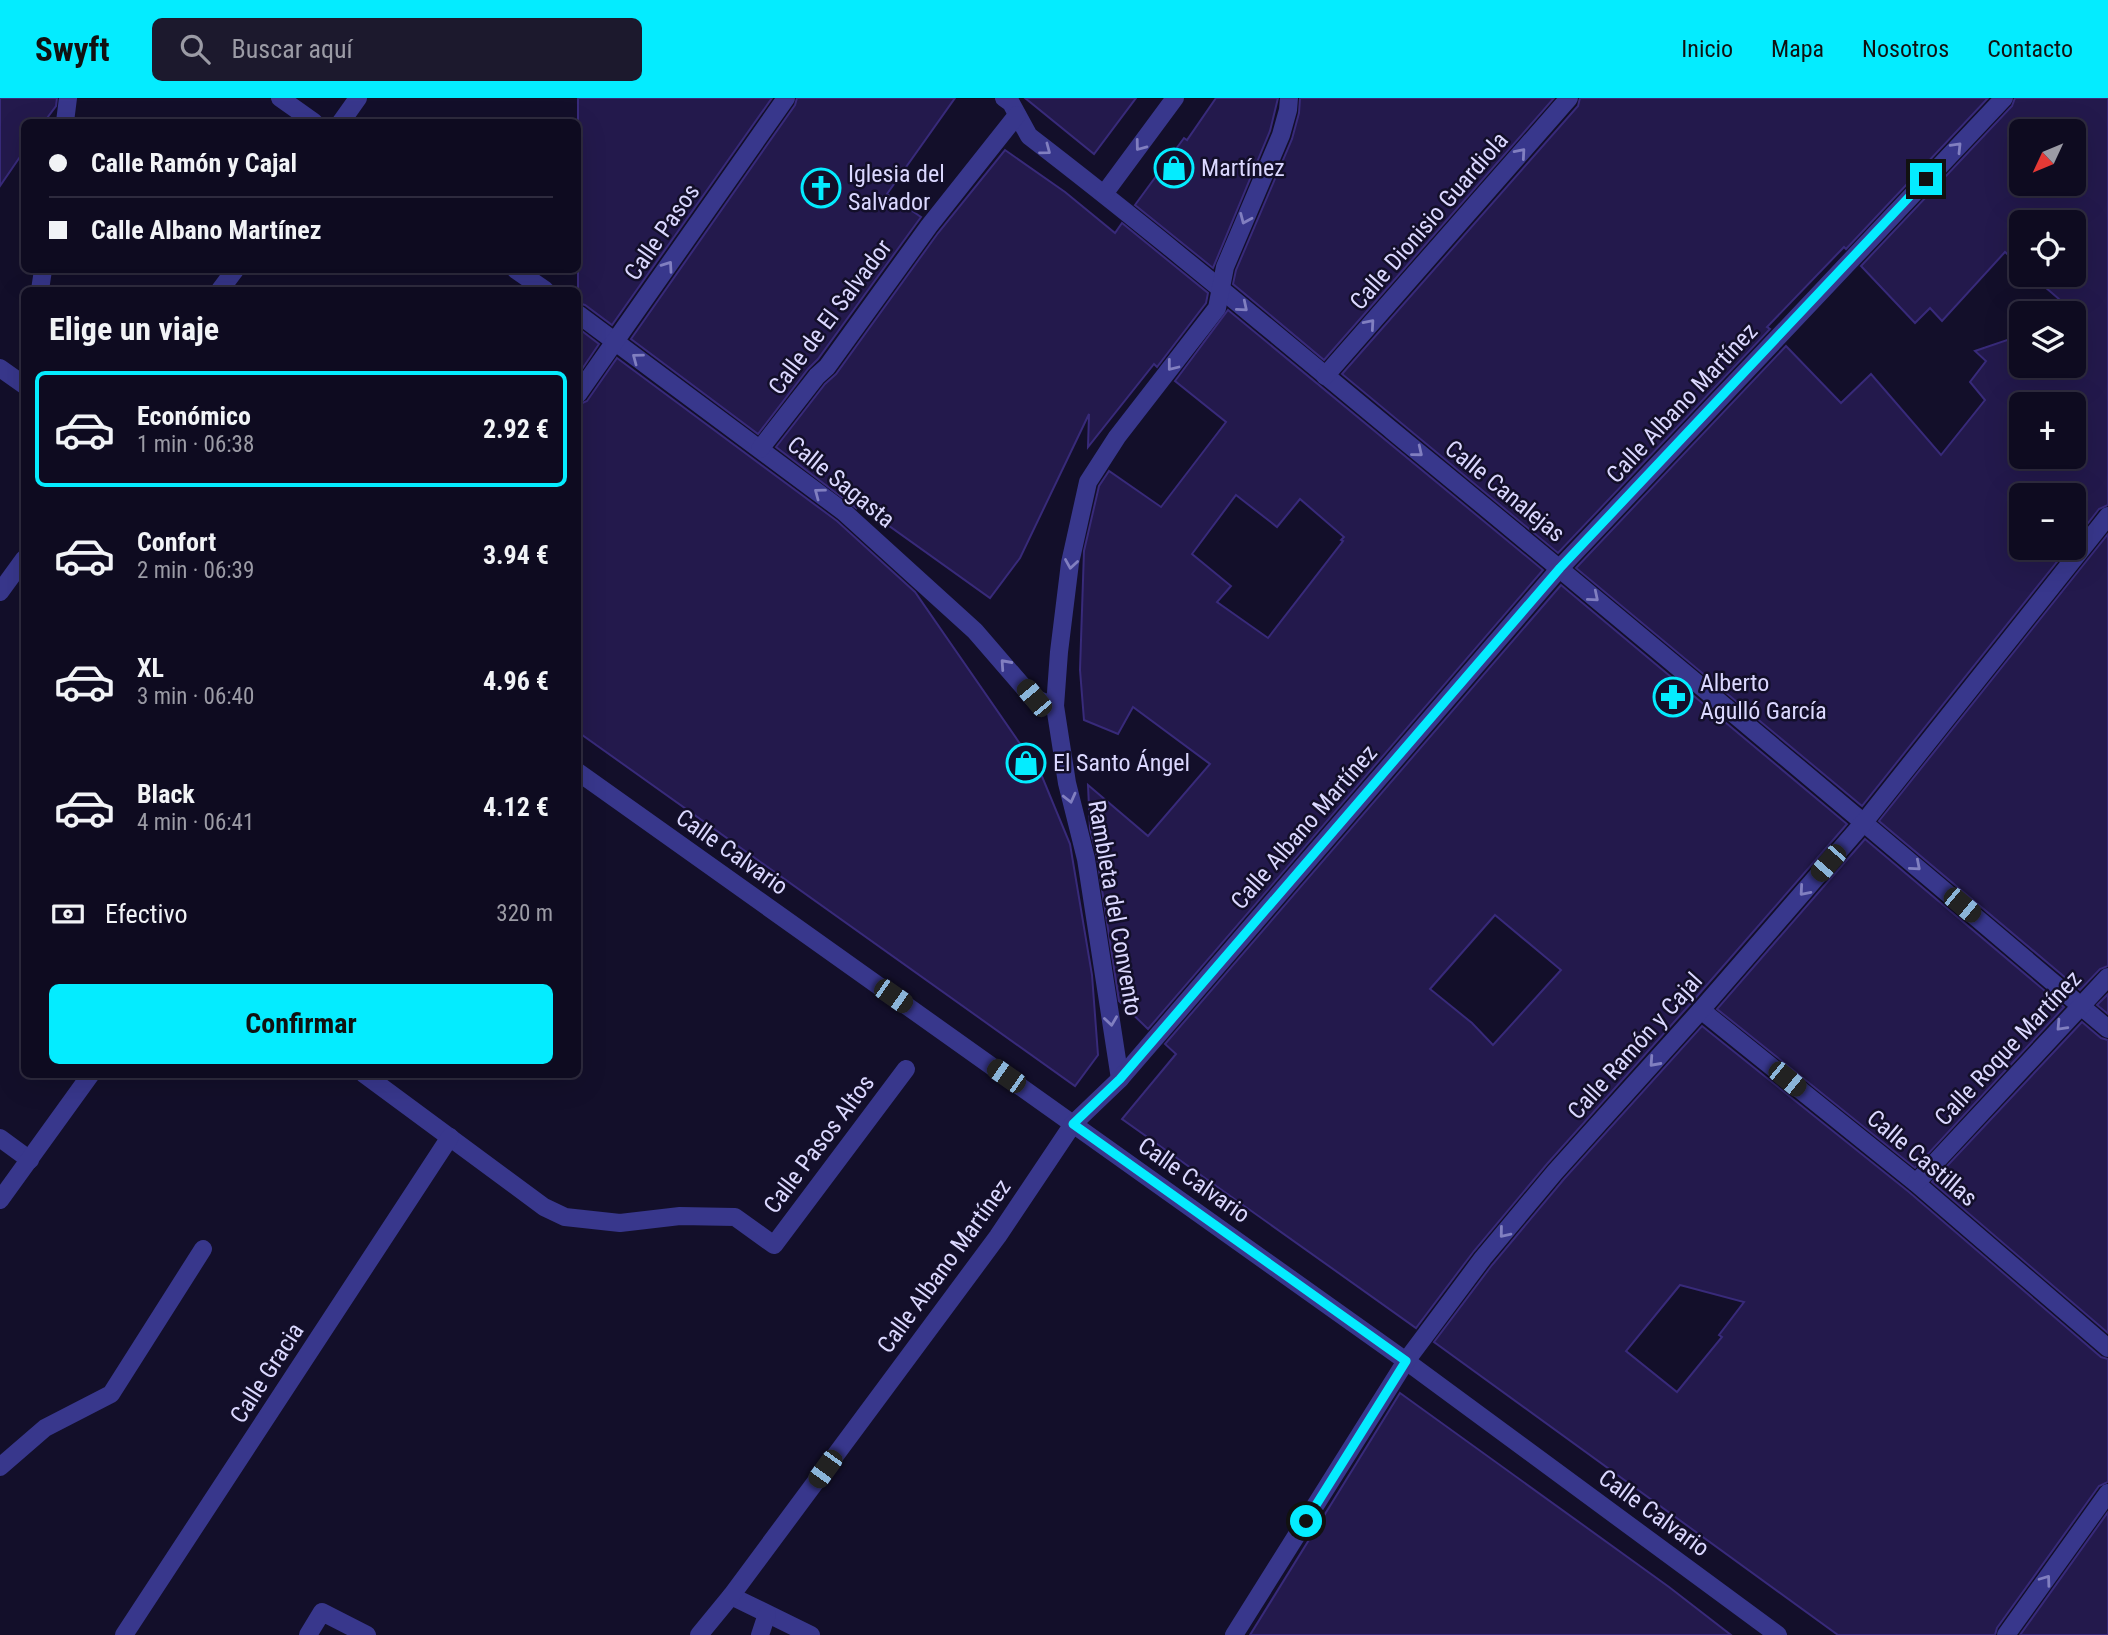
<!DOCTYPE html>
<html lang="es">
<meta charset="utf-8">
<style>
:root{--surface:#0e0b20;--page:#1c192d;--text:#f1f3f6;--muted:#9b9ba5;--line:#2e2b3e;--accent:#04ecff}
body{margin:0;font-family:"Roboto Condensed",sans-serif;background:var(--page);color:var(--text);height:100vh;display:flex;flex-direction:column;font-size:26px;white-space:nowrap}
*{box-sizing:border-box;margin:0}
p{font-size:23px;color:var(--muted)}
.icon{flex:none;width:38px;height:38px;fill:none;stroke:currentColor;stroke-width:2;stroke-linecap:round;stroke-linejoin:round}
.map{position:relative;flex:1;overflow:hidden}
.details{position:absolute;left:21px;top:189px;width:560px;height:791px;display:flex;flex-direction:column;background:var(--surface);border-radius:10px;box-shadow:0 7px 28px #0002,0 0 0 2px var(--line)}
.details>*{flex:none}
.banner{position:absolute;left:21px;top:21px;width:560px;height:154px;border-radius:10px;box-shadow:0 7px 28px #0002,0 0 0 2px var(--line);display:grid;align-content:center;height:154px;padding:0 28px;background:var(--surface)}
.needle{width:46px;rotate:226deg}
.buttons{position:absolute;left:2009px;top:21px;display:grid;gap:14px}
.buttons a{display:grid;place-items:center;width:77px;height:77px;border-radius:10px;background:var(--surface);box-shadow:0 7px 28px #0002,0 0 0 2px var(--line);font-size:35px}
.end{position:absolute;width:32px;height:32px;margin:-16px;border:9px solid #04ecff;background:#111;box-shadow:0 0 0 4px #111}
.from{border-radius:50%}
.car{position:absolute;width:21px;height:42px;margin:-21px -10px;border-radius:9px;box-shadow:0 0 5px 2px #0007;background:linear-gradient(#222 24%,#8ab4d8 0 40%,#222 0 76%,#8ab4d8 0 86%,#222 0)}
.banner b{display:flex;align-items:center;gap:24px;height:66px;font-size:26px}
.banner b+b{border-top:2px solid var(--line)}
.banner i{width:18px;height:18px;background:var(--text)}
ul{padding:0;list-style:none}
li{display:flex;align-items:center;gap:21px;height:116px;margin:0 14px 10px;padding:0 14px;border:4px solid transparent;border-radius:10px}
li div{flex:1}
li b{display:block;font-size:26px}
li em{font-style:normal;font-weight:700}
li.on{border-color:var(--accent)}
li>.icon{width:63px;height:63px;stroke-width:1.5}
h2{padding:0 28px;font-size:32px;line-height:84px}
.pay{display:flex;align-items:center;gap:18px;height:77px;padding:0 28px;font-size:26px}
.pay p{margin-inline-start:auto}
.button{display:flex;gap:14px;margin-top:auto;padding:14px 28px}
.button a{flex:1;height:80px;border-radius:10px;background:var(--accent);color:#111;font-size:28px;font-weight:700;line-height:80px;text-align:center}
header{display:flex;align-items:center;gap:42px;box-sizing:border-box;height:98px;padding:0 35px;background:var(--accent);color:#111}
header strong{font-size:33px}
nav{display:flex;gap:38px;margin-inline-start:auto;font-size:24px}
.search{width:490px;height:63px;background:var(--page);display:flex;align-items:center;gap:18px;box-sizing:border-box;padding:0 24px;border-radius:10px;color:var(--muted);font-size:26px}
.map>svg:first-child{display:block}
.building{fill:#23194c;stroke:#382a7a;stroke-width:2;fill-rule:evenodd}
.lines{fill:none;stroke-linecap:round;stroke-linejoin:round}
.minor{stroke:#38378c;stroke-width:18}
.oneway{stroke:#817fc0}
.route{stroke:#04ecff;stroke-width:9}
.labels{text-anchor:middle;stroke-width:5;stroke-linejoin:round;paint-order:stroke}
.poi-label{font-size:24px;fill:#dbd8ff;stroke:#130f2a;text-anchor:start}
.street-label{font-size:24px;fill:#dbd8ff;stroke:#130f2a}
</style>
<header>
<strong>Swyft</strong>
<div class="search"><svg class="icon" aria-label="search" viewBox="0 0 24 24"><circle cx="10" cy="10" r="6"/><path d="M15 15l6 6"/></svg>Buscar aquí</div>
<nav><a>Inicio</a><a>Mapa</a><a>Nosotros</a><a>Contacto</a></nav>
</header>
<div class="map">
<svg width="2108" height="1537" viewBox="0 0 2108 1537">
<rect width="100%" height="100%" fill="#130f2a"/>
<g class="building">
<polygon points="0,0 57,0 56,8 44,24 24,24 24,53 0,88"/>
<polygon points="578,0 772,0 612,227 585,207 578,205"/>
<polygon points="797,0 955,0 887,96 921,119 818,261 808,271 758,336 631,241 795,7"/>
<polygon points="1025,0 1136,0 1094,56"/>
<polygon points="1216,0 1278,0 1270,33 1213,170 1135,107 1184,40 1187,42"/>
<polygon points="1300,0 1554,0 1324,262 1233,186 1236,172 1292,41 1299,15"/>
<polygon points="1580,0 1988,0 1846,151 1844,149 1767,229 1770,231 1558,455 1342,276 1578,8"/>
<path d="M2015 0H2108V407L2099 411 2074 443V397H2021V450H2068L1862 708 1576 470 1786 248 1841 305 1871 276 1941 357 1985 302 1970 284 1986 263 1975 253 2007 242 2021 253V268H2074V215H2059L2066 207 2031 177H2074V124H2021V168L2005 154 1942 223 1930 210 1915 225 1861 168 2012 8ZM2021 33H2074V86H2021ZM2021 306H2074V359H2021Z"/>
<polygon points="1005,52 1065,94 1115,135 1122,125 1208,195 1206,205 1157,269 1154,266 1088,349 1089,316 1020,460 990,500 850,400 857,411 776,349 825,286 836,276 938,135"/>
<path d="M1228 212 1543 472 1148 931 1119 903 1097 759 1090 731 1088 687 1148 738 1210 666 1133 609 1118 636 1084 622 1080 572 1084 453 1099 388 1109 373 1161 409 1226 324 1175 283ZM1236 397 1277 429 1300 401 1344 439 1341 442 1343 443 1268 540 1217 504 1231 488 1192 456Z"/>
<polygon points="578,230 599,246 578,277"/>
<polygon points="617,260 837,423 915,494 1041,676 1070,746 1092,877 1098,957 1075,988 578,634 578,307 587,303"/>
<polygon points="2108,436 2108,868 2100,871 2080,892 1879,723"/>
<path d="M1561 487 1847 726 1692 904 1547 1066 1474 1153 1416 1230 1122 1021 1176 956 1165 946ZM1495 817 1561 872 1493 947 1472 925 1430 891Z"/>
<polygon points="1865,741 2064,909 1915,1070 1717,911"/>
<polygon points="2108,896 2108,916 2097,907"/>
<polygon points="2082,924 2101,940 2108,942 2108,1235 1932,1084"/>
<path d="M1702 928 1909 1094 2101 1259 2108 1261V1384L2099 1388 1997 1530 1995 1537H1838L1434 1244 1492 1167 1564 1081ZM1680 1187 1744 1204 1719 1237 1722 1239 1677 1294 1626 1253Z"/>
<polygon points="1400,1295 1669,1489 1731,1537 1250,1537"/>
<polygon points="2108,1414 2108,1537 2020,1537"/>
</g>
<g class="lines">
<g class="minor">
<polyline points="280,0 314,24"/>
<path d="M1004 0 1011 5 1029 38C1154 134 1274 235 1395 335 1635 532 1872 731 2108 931"/>
<polyline points="65,24 68,0"/>
<polyline points="341,24 358,0"/>
<polyline points="1104,96 1175,0"/>
<polyline points="516,172 545,192"/>
<polyline points="40,192 43,172"/>
<polyline points="220,192 235,172"/>
<polyline points="578,216 844,414 975,533 1033,600 1055,608"/>
<polyline points="0,270 24,287"/>
<polyline points="1325,278 1569,0"/>
<polyline points="578,296 786,0"/>
<polyline points="760,351 817,278 827,269 929,128 1017,17"/>
<polyline points="0,494 24,461"/>
<polyline points="578,674 1406,1263 1778,1537"/>
<polyline points="1701,912 1916,1085 2108,1250"/>
<polyline points="364,976 544,1109 565,1119 620,1125 680,1118 735,1119 774,1147 906,971"/>
<polyline points="1120,981 1086,761 1067,685 1055,608 1059,554 1070,465 1088,384 1117,339 1217,210 1225,169 1281,37 1288,12 1289,0"/>
<polyline points="0,1040 30,1062"/>
<polyline points="1916,1085 2108,879"/>
<polyline points="0,1102 91,976"/>
<polyline points="0,1369 45,1330 111,1296 203,1151"/>
<polyline points="731,1498 811,1537"/>
<polyline points="124,1537 450,1039"/>
<polyline points="308,1537 322,1514 367,1537"/>
<polyline points="699,1537 731,1498 998,1138 1073,1026 1120,981 1560,470 2004,0"/>
<polyline points="760,1537 767,1516"/>
<polyline points="1234,1537 1406,1263 1483,1160 1555,1074 1701,912 1865,723 2108,418"/>
<polyline points="2006,1537 2108,1395"/>
</g>
</g>
<defs><path id="oneway-chevron" d="M-2-3.5L2.5 0L-2 3.5" fill="none" stroke-width="1.6" stroke-linecap="round" stroke-linejoin="round" transform="scale(1.75)"/></defs>
<g class="oneway">
<use href="#oneway-chevron" transform="translate(1140 48) rotate(127)"/>
<use href="#oneway-chevron" transform="translate(1957 49) rotate(-46)"/>
<use href="#oneway-chevron" transform="translate(1046 52) rotate(37)"/>
<use href="#oneway-chevron" transform="translate(1521 55) rotate(-49)"/>
<use href="#oneway-chevron" transform="translate(1245 121) rotate(113)"/>
<use href="#oneway-chevron" transform="translate(668 168) rotate(-55)"/>
<use href="#oneway-chevron" transform="translate(1243 209) rotate(40)"/>
<use href="#oneway-chevron" transform="translate(1370 226) rotate(-49)"/>
<use href="#oneway-chevron" transform="translate(637 260) rotate(-143)"/>
<use href="#oneway-chevron" transform="translate(1172 268) rotate(128)"/>
<use href="#oneway-chevron" transform="translate(1418 354) rotate(39)"/>
<use href="#oneway-chevron" transform="translate(819 395) rotate(-143)"/>
<use href="#oneway-chevron" transform="translate(1071 466) rotate(99)"/>
<use href="#oneway-chevron" transform="translate(1594 499) rotate(40)"/>
<use href="#oneway-chevron" transform="translate(1005 566) rotate(-132)"/>
<use href="#oneway-chevron" transform="translate(1070 700) rotate(76)"/>
<use href="#oneway-chevron" transform="translate(1916 768) rotate(41)"/>
<use href="#oneway-chevron" transform="translate(1804 793) rotate(131)"/>
<use href="#oneway-chevron" transform="translate(1111 923) rotate(82)"/>
<use href="#oneway-chevron" transform="translate(2061 928) rotate(133)"/>
<use href="#oneway-chevron" transform="translate(1654 964) rotate(132)"/>
<use href="#oneway-chevron" transform="translate(1504 1135) rotate(129)"/>
<use href="#oneway-chevron" transform="translate(2046 1482) rotate(-54)"/>
</g>
<g class="lines">
<polyline class="route" points="1306,1423 1406,1263 1073,1026 1120,981 1560,470 1926,81"/>
</g>
<defs>
<symbol id="shop-ring" viewBox="-11 -11 22 22"><circle r="9.5" fill="#130f2a" stroke="#04ecff" stroke-width="1.5"/><path d="M-5-2.5h2.3a2.7 3.5 0 0 1 5.4 0H5L5.5 6h-11ZM-1.5-2.5h3a1.5 2.3 0 0 0-3 0Z" fill="#04ecff"/></symbol>
<symbol id="church-ring" viewBox="-11 -11 22 22"><circle r="9.5" fill="#130f2a" stroke="#04ecff" stroke-width="1.5"/><path d="M-1.2-6h2.4v3.5h3.3v2.4h-3.3V6h-2.4V-.1h-3.3v-2.4h3.3Z" fill="#04ecff"/></symbol>
<symbol id="pharmacy-ring" viewBox="-11 -11 22 22"><circle r="9.5" fill="#130f2a" stroke="#04ecff" stroke-width="1.5"/><path d="M-2-6h4v4h4v4h-4v4h-4v-4h-4v-4h4Z" fill="#04ecff"/></symbol>
</defs>
<g fill-rule="evenodd">
<use href="#shop-ring" x="1152" y="48" width="44" height="44"/>
<use href="#church-ring" x="799" y="68" width="44" height="44"/>
<use href="#pharmacy-ring" x="1651" y="577" width="44" height="44"/>
<use href="#shop-ring" x="1004" y="643" width="44" height="44"/>
</g>
<g class="labels">
<g class="poi-label">
<text x="1201" y="78">Martínez</text>
<text x="848" y="84">Iglesia del<tspan x="848" dy="28">Salvador</tspan></text>
<text x="1700" y="593">Alberto<tspan x="1700" dy="28">Agulló García</tspan></text>
<text x="1053" y="673">El Santo Ángel</text>
</g>
<g class="street-label">
<text transform="translate(1429 123) rotate(-49)" y="8">Calle Dionisio Guardiola</text>
<text transform="translate(662 134) rotate(-55)" y="8">Calle Pasos</text>
<text transform="translate(830 219) rotate(-53)" y="8">Calle de El Salvador</text>
<text transform="translate(1682 305) rotate(-47)" y="8">Calle Albano Martínez</text>
<text transform="translate(841 384) rotate(39)" y="8">Calle Sagasta</text>
<text transform="translate(1505 393) rotate(39)" y="8">Calle Canalejas</text>
<text transform="translate(1304 729) rotate(-49)" y="8">Calle Albano Martínez</text>
<text transform="translate(732 754) rotate(35)" y="8">Calle Calvario</text>
<text transform="translate(1115 810) rotate(80)" y="8">Rambleta del Convento</text>
<text transform="translate(1635 948) rotate(-48)" y="8">Calle Ramón y Cajal</text>
<text transform="translate(2008 950) rotate(-47)" y="8">Calle Roque Martínez</text>
<text transform="translate(819 1046) rotate(-53)" y="8">Calle Pasos Altos</text>
<text transform="translate(1922 1060) rotate(40)" y="8">Calle Castillas</text>
<text transform="translate(1194 1082) rotate(35)" y="8">Calle Calvario</text>
<text transform="translate(944 1168) rotate(-54)" y="8">Calle Albano Martínez</text>
<text transform="translate(267 1275) rotate(-57)" y="8">Calle Gracia</text>
<text transform="translate(1654 1415) rotate(36)" y="8">Calle Calvario</text>
</g>
</g>
</svg>
<div class="buttons">
<a><svg class="needle" viewBox="-14 -14 28 28"><path d="M0-13l5 13h-10z" fill="#e53935"/><path d="M0 13l5-13h-10z" fill="#9b9ba5"/></svg></a>
<a><svg class="icon" aria-label="locate" viewBox="0 0 24 24"><circle cx="12" cy="12" r="6"/><path d="M12 2v4M12 18v4M2 12h4M18 12h4"/></svg></a>
<a><svg class="icon" aria-label="layers" viewBox="0 0 24 24"><path d="M12 4l9 5-9 5-9-5zM3 14l9 5 9-5"/></svg></a>
<a>+</a>
<a>−</a>
</div>
<i class="end from" style="left:1306px;top:1423px"></i>
<i class="end" style="left:1926px;top:81px"></i>
<i class="car" style="left:1034px;top:600px;rotate:320deg"></i>
<i class="car" style="left:1828px;top:765px;rotate:221deg"></i>
<i class="car" style="left:1962px;top:807px;rotate:130deg"></i>
<i class="car" style="left:893px;top:898px;rotate:125deg"></i>
<i class="car" style="left:1006px;top:978px;rotate:305deg"></i>
<i class="car" style="left:1787px;top:981px;rotate:129deg"></i>
<i class="car" style="left:825px;top:1371px;rotate:216deg"></i>
<div class="banner">
<b><i class="from"></i>Calle Ramón y Cajal</b>
<b><i></i>Calle Albano Martínez</b>
</div>
<section class="details">
<h2>Elige un viaje</h2>
<ul>
<li class="on"><svg class="icon" aria-label="car" viewBox="0 0 24 24"><path d="M5 17H2v-5l4-1 3-4h7l3 4 3 1v5h-3M9 17h6M6 11h13"/><circle cx="7" cy="17" r="2"/><circle cx="17" cy="17" r="2"/></svg><div><b>Económico</b><p>1 min · 06:38</p></div><em>2.92 €</em></li>
<li><svg class="icon" aria-label="car" viewBox="0 0 24 24"><path d="M5 17H2v-5l4-1 3-4h7l3 4 3 1v5h-3M9 17h6M6 11h13"/><circle cx="7" cy="17" r="2"/><circle cx="17" cy="17" r="2"/></svg><div><b>Confort</b><p>2 min · 06:39</p></div><em>3.94 €</em></li>
<li><svg class="icon" aria-label="car" viewBox="0 0 24 24"><path d="M5 17H2v-5l4-1 3-4h7l3 4 3 1v5h-3M9 17h6M6 11h13"/><circle cx="7" cy="17" r="2"/><circle cx="17" cy="17" r="2"/></svg><div><b>XL</b><p>3 min · 06:40</p></div><em>4.96 €</em></li>
<li><svg class="icon" aria-label="car" viewBox="0 0 24 24"><path d="M5 17H2v-5l4-1 3-4h7l3 4 3 1v5h-3M9 17h6M6 11h13"/><circle cx="7" cy="17" r="2"/><circle cx="17" cy="17" r="2"/></svg><div><b>Black</b><p>4 min · 06:41</p></div><em>4.12 €</em></li>
</ul>
<div class="pay"><svg class="icon" aria-label="cash" viewBox="0 0 24 24"><path d="M3 7h18v10H3z"/><circle cx="12" cy="12" r="2"/></svg>Efectivo<p>320 m</p></div>
<div class="button"><a>Confirmar</a></div>
</section>
</div>
